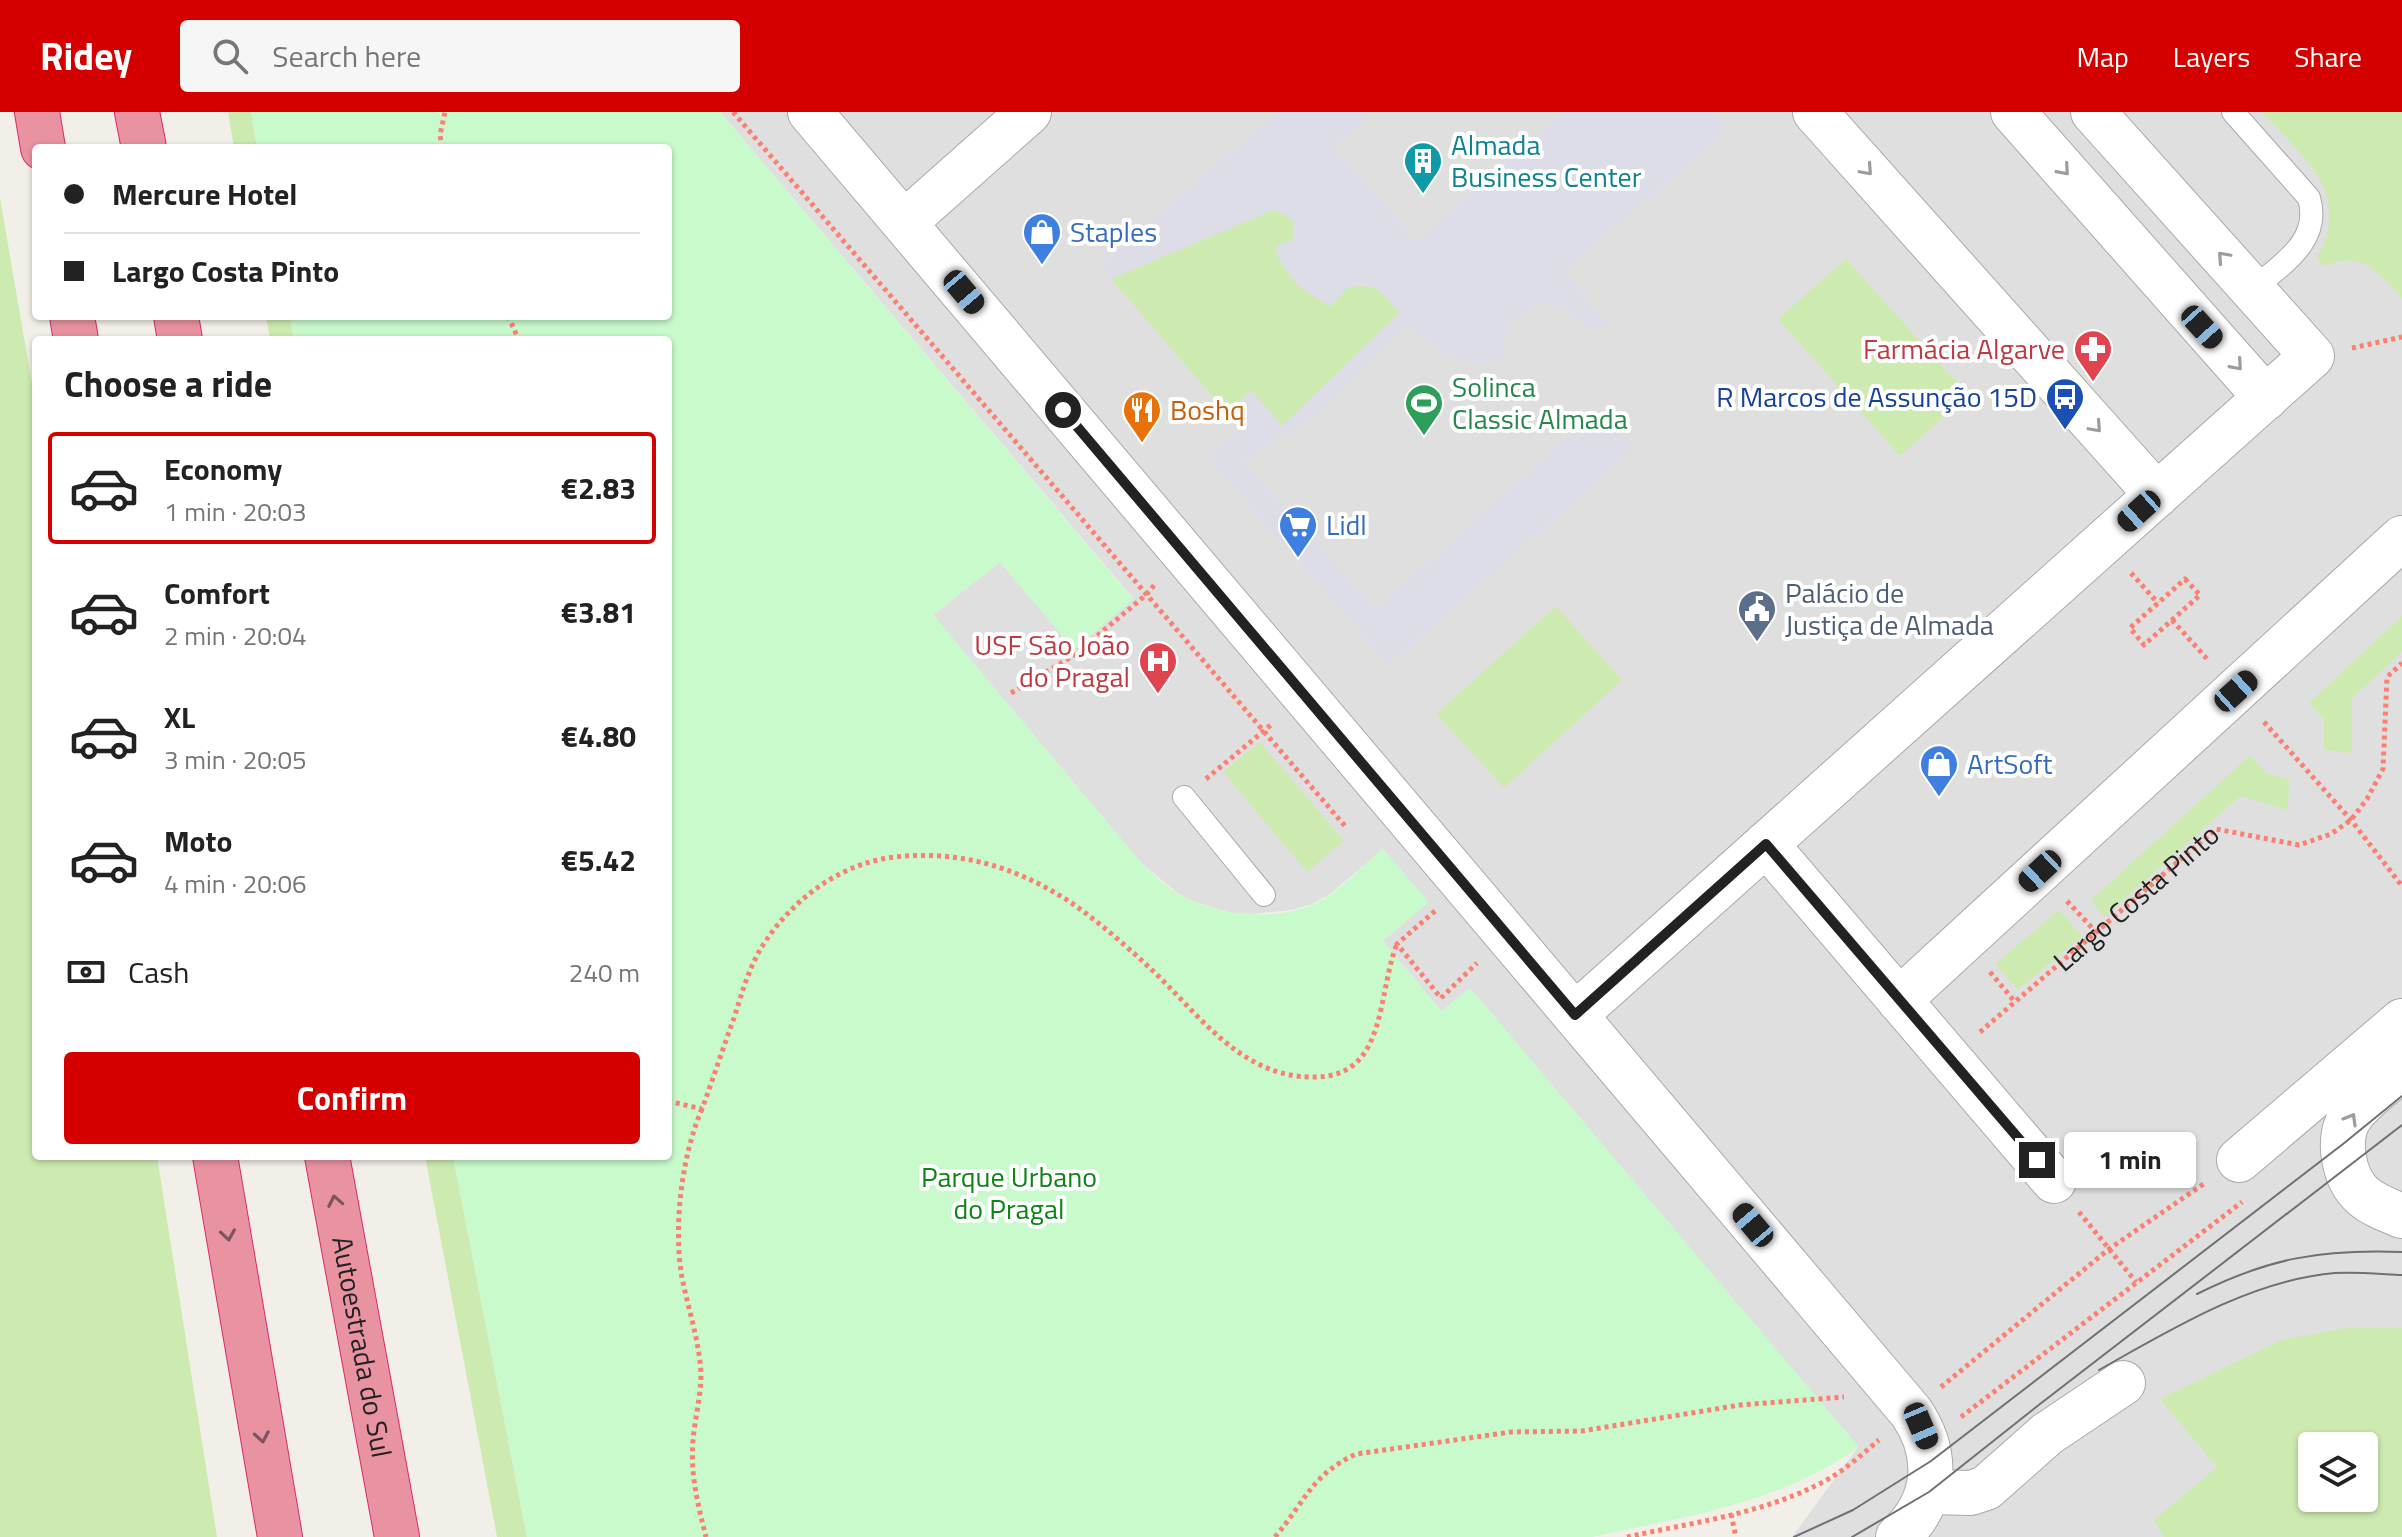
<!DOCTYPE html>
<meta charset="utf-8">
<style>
:root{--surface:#fff;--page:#f6f6f6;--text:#222;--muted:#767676;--line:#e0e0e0;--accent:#d40000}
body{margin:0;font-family:"Titillium Web",sans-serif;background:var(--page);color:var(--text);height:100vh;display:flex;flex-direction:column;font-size:30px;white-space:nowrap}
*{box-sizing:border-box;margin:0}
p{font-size:26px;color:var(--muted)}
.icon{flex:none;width:44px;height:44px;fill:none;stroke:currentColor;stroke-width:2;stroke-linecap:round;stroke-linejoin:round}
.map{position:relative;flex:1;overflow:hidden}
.details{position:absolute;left:32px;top:224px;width:640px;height:824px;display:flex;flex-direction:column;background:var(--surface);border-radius:8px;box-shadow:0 2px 6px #0004}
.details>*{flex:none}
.top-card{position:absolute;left:32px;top:32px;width:640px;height:176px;border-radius:8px;box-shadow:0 2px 6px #0004;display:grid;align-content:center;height:176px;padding:0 32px;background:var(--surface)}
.controls{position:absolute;left:2298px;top:1320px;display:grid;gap:16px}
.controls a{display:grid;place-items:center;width:80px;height:80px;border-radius:8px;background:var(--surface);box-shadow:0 2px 6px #0004;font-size:40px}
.end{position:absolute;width:36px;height:36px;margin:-18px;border:10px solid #222;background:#fff;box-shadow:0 0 0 4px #fff}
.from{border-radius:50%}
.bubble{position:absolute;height:56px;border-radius:8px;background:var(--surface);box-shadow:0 2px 6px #0004;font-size:26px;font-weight:700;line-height:56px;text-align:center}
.car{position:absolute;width:24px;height:48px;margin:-24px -12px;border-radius:10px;box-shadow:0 0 6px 2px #0007;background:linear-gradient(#222 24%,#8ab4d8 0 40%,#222 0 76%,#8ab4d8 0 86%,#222 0)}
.top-card b{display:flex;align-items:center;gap:28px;height:76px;font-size:30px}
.top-card b+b{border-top:2px solid var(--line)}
.top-card i{width:20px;height:20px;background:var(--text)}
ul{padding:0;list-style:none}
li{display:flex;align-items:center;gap:24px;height:112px;margin:0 16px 12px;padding:0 16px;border:4px solid transparent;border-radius:8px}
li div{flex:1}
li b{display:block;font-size:30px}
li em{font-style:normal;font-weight:700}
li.active{border-color:var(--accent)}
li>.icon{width:72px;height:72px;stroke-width:1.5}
h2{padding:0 32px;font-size:36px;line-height:96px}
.pay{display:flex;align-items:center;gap:20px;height:88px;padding:0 32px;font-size:30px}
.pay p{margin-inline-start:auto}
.cta{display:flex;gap:16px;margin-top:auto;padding:16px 32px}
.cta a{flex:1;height:92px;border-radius:8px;background:var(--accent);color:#fff;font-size:32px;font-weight:700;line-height:92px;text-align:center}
header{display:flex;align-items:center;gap:48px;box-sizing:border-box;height:112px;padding:0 40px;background:var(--accent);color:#fff}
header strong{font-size:38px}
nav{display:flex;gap:44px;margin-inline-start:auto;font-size:28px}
.search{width:560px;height:72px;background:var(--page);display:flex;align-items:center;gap:20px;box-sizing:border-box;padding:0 28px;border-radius:8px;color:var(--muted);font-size:30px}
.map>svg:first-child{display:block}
.residential{fill:#e0dfdf;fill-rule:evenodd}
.grass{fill:#cdebb0;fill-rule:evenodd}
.park{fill:#c8facc}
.plaza{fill:#dddde8}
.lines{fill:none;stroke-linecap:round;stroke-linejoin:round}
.service-casing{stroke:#a9a9a9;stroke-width:24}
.minor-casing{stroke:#a9a9a9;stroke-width:46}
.motorway-casing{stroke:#dc2a67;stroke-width:46}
.path{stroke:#fa8072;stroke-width:5;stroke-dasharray:4 4;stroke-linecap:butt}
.service{stroke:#fff;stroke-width:22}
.minor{stroke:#fff;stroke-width:44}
.motorway{stroke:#e892a2;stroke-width:44}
.tram{stroke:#707070;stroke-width:2}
.oneway{stroke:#9c9c9c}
.oneway2{stroke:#7b545c}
.route{stroke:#222;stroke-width:10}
.labels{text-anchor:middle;stroke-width:8;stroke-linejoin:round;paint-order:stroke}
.culture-label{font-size:28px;fill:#0d838f;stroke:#fff;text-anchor:start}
.shop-label{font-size:28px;fill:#366cbe;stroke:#fff;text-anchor:start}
.health-label{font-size:28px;fill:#be3a42;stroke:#fff;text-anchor:end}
.leisure-label{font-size:28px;fill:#27864d;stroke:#fff;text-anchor:start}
.transit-label{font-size:28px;fill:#164399;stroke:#fff;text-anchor:end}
.food-label{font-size:28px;fill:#c56008;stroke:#fff;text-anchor:start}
.service-label{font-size:28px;fill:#4e5e75;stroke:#fff;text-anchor:start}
.street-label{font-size:28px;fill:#222;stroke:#fff}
.park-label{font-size:28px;fill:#0c8416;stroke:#fff}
</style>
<header>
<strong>Ridey</strong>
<div class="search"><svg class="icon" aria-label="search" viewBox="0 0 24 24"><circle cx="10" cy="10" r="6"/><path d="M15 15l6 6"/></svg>Search here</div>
<nav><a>Map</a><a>Layers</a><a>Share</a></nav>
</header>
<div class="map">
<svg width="2402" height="1425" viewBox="0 0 2402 1425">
<rect width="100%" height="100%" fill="#f2efe9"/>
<path class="residential" d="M720 0H2402V1425H1792L1858 1335 1470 876 1441 899 1383 829 1428 790 1383 737 1330 782 1312 792 1292 798 1251 802 1232 801 1195 790 1179 782 1143 753 933 503 1000 450 1074 537 1133 486ZM2312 1334H2364V1386H2312Z"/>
<g class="grass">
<polygon points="228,0 251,0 257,36 234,36"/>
<path d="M2262 0H2402V186C2380 162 2359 136 2324 155L2317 145C2354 82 2301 43 2262 0Z"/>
<polygon points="0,86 36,295 36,1044 157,1044 217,1425 0,1425"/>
<path d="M1275 97 1293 108V127L1347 176C1377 169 1381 181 1400 201L1282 315 1251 279 1227 301 1111 167Z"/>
<polygon points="1846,147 1968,283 1900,344 1778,207"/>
<polygon points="266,204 290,204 294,228 270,228"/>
<polygon points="1556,494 1622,568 1504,676 1436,602"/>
<polygon points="2402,504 2402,540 2352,586 2352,641 2324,638 2324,607 2309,591"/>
<polygon points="1260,630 1344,729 1307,760 1223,660"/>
<polygon points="2250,643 2266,661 2289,668 2288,698 2240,684 2104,805 2091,788"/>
<polygon points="2059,798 2082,824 2018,878 1995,852"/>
<polygon points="425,1044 453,1044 527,1425 497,1425"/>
<path d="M2346 1216H2402V1425H2164L2154 1408 2217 1355 2160 1287 2281 1228ZM2312 1334H2364V1386H2312Z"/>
</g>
<path class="park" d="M251 0H720L1133 487 1074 538 1000 450 933 503 1143 753C1155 764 1167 776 1182 784 1225 806 1290 812 1331 782 1349 769 1366 751 1382 736L1429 790 1383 829 1441 899 1470 876 1859 1335C1777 1393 1687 1404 1592 1425H527L453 1044H668V228H294L290 204H668V36H257Z"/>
<polygon class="plaza" points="1277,0 1372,0 1333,36 1417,130 1563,0 1713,0 1729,18 1563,159 1612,216 1583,215 1563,195 1546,190 1508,210 1503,230 1504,246 1473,254 1440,239 1408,215 1320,300 1242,350 1376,497 1599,297 1635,336 1389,553 1208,346 1241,318 1227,301 1251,278 1282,314 1400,200 1378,177 1365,172 1347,176 1330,195 1297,173 1279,148 1275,135 1293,127 1293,108 1275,97 1111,167 1099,154"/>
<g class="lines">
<defs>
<g id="service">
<path d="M2233 0 2309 86C2322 130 2280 153 2252 178"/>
<polyline points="1184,685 1264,783"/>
</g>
<g id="minor">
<path d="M810 0 1911 1300C1940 1342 1937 1390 1898 1425"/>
<polyline points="1815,0 2157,383"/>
<polyline points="2013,0 2266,286"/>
<polyline points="905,110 1029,0"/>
<polyline points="1766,732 2054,1069"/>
<polyline points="1899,888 2402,426"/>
<polyline points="1575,903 2312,244 2093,0"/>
<path d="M2402 958C2385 972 2364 986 2351 1004 2336 1026 2343 1066 2363 1084 2375 1094 2388 1098 2402 1104"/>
<polyline points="2239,1048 2402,909"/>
<polyline points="1929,1380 1971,1381 1986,1376 2047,1322 2123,1271"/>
</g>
<g id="motorway">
<polyline points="37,0 43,36"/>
<polyline points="137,0 144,36"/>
<polyline points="72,204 76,228"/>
<polyline points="176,204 180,228"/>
<polyline points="215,1044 280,1425"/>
<path id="s2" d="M327 1044 397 1425"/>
</g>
</defs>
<use href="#service" class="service-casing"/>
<use href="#minor" class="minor-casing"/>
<use href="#motorway" class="motorway-casing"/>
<g class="path">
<polyline points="733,0 1345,714"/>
<polyline points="442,36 440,23 445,0"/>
<polyline points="508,204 519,228"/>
<polyline points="2352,236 2402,225"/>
<polyline points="2131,461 2158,491"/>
<polygon points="2185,467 2200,483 2144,533 2130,516"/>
<polyline points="2172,508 2209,549"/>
<polyline points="1011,581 1073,544 1146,483 1156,471"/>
<polyline points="2264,610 2351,708 2402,774"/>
<polyline points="1206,667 1272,612"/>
<polyline points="2067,789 2096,820"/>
<polyline points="1435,799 1397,832 1441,886 1477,851"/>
<polyline points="1990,860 2015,890"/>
<path id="s1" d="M1980 920 2216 717 2299 733 2331 722 2351 708 2367 687 2383 657 2387 565 2402 551"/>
<path d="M668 989 702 997C713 967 723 936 734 906 742 881 749 855 763 833 792 788 840 751 895 745 957 738 1014 754 1067 788 1097 808 1125 833 1151 857 1198 901 1240 965 1312 965 1327 965 1340 963 1352 954 1384 931 1382 868 1397 832"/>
<path d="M702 997C682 1043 674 1110 681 1160 687 1194 699 1226 701 1261 701 1284 695 1306 693 1328 690 1362 698 1393 706 1425"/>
<polyline points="2079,1100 2136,1170"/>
<polyline points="1941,1275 2109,1137 2205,1071"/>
<polyline points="1961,1305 2242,1090"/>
<polyline points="1731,1402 1736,1425"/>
<path d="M1275 1425C1305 1390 1311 1363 1356 1342L1511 1320 1582 1319 1740 1293 1844 1285"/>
<path d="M1627 1425C1690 1411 1761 1402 1819 1372 1842 1361 1860 1344 1879 1328"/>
</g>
<use href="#service" class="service"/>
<use href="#minor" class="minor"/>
<use href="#motorway" class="motorway"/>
<g class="tram">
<path d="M2197 1182C2269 1146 2321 1137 2402 1140"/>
<path d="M2099 1258C2170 1218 2251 1168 2335 1161 2357 1160 2380 1162 2402 1163"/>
<polyline points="1794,1425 1853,1398 1931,1349 2343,1032 2402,984"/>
<polyline points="1852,1425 1929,1380 2040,1292 2402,1013"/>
</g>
</g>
<defs><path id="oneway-chevron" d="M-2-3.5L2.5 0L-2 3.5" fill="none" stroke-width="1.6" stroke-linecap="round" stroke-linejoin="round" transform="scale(2)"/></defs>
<g class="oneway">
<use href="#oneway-chevron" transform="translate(1867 58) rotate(48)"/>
<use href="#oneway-chevron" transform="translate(2064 58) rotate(49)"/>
<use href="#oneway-chevron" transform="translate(2223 145) rotate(-132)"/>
<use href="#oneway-chevron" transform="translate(2237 253) rotate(49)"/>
<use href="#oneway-chevron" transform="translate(2096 315) rotate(48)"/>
<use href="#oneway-chevron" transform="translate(2351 1007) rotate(-60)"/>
</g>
<g class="oneway2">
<use href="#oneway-chevron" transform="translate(335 1089) rotate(-101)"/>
<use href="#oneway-chevron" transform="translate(228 1123) rotate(81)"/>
<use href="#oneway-chevron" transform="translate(262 1325) rotate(80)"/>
</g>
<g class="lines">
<polyline class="route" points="1063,298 1575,903 1766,732 2037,1048"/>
</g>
<defs>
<symbol id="building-pin" viewBox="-11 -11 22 30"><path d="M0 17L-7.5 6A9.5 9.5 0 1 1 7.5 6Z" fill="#0f9aa8" stroke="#fff"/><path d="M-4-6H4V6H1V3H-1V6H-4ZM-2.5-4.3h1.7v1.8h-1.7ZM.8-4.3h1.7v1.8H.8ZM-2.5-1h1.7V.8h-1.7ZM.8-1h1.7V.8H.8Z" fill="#fff"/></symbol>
<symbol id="shop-pin" viewBox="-11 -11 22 30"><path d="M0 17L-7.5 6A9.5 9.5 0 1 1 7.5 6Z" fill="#3f7fe0" stroke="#fff"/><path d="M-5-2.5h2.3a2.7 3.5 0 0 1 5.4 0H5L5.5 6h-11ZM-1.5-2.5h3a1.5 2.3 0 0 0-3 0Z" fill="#fff"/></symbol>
<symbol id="pharmacy-pin" viewBox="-11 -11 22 30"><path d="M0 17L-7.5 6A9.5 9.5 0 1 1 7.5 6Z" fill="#e0444e" stroke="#fff"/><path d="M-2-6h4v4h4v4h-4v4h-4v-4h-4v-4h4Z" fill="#fff"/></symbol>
<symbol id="bus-pin" viewBox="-11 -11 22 30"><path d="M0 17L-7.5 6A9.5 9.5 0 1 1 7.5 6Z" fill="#1a4fb4" stroke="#fff"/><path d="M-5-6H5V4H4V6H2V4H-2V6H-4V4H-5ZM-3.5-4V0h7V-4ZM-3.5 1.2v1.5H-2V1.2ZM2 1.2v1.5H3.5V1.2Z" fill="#fff"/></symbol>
<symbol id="stadium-pin" viewBox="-11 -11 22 30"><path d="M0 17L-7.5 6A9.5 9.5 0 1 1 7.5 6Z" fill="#2e9e5b" stroke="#fff"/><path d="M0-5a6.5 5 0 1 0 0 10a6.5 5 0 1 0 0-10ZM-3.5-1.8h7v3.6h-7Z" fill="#fff"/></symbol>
<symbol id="restaurant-pin" viewBox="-11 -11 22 30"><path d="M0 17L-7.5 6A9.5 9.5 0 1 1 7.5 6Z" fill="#e8710a" stroke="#fff"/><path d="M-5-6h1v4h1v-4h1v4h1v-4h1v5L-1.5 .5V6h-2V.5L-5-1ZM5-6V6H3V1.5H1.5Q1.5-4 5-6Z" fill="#fff"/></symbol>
<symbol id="supermarket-pin" viewBox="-11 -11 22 30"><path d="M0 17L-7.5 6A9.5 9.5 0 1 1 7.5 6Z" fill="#3f7fe0" stroke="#fff"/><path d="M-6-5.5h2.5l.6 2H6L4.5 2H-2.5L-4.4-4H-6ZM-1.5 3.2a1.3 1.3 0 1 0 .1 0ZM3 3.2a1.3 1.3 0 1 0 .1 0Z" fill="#fff"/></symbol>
<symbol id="civic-pin" viewBox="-11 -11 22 30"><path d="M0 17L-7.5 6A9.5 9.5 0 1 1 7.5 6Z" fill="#5c6f8a" stroke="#fff"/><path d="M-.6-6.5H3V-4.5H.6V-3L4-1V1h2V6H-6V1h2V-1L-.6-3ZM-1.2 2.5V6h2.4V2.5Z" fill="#fff"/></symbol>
<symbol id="hospital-pin" viewBox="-11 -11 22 30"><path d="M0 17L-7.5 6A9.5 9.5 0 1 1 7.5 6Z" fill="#e0444e" stroke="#fff"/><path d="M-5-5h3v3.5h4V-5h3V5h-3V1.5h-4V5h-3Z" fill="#fff"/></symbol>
</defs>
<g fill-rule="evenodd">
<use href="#building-pin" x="1401" y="27" width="44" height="60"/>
<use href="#shop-pin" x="1020" y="98" width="44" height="60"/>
<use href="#pharmacy-pin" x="2071" y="215" width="44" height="60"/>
<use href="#bus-pin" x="2043" y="263" width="44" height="60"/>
<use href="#stadium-pin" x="1402" y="269" width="44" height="60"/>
<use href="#restaurant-pin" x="1120" y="276" width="44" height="60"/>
<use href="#supermarket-pin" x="1276" y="391" width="44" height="60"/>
<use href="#civic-pin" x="1735" y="475" width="44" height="60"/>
<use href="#hospital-pin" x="1136" y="527" width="44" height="60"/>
<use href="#shop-pin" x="1917" y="630" width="44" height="60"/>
</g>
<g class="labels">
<g class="culture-label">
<text x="1451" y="43">Almada<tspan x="1451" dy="32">Business Center</tspan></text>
</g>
<g class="shop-label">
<text x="1070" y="130">Staples</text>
<text x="1326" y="423">Lidl</text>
<text x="1967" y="662">ArtSoft</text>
</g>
<g class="health-label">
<text x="2065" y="247">Farmácia Algarve</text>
<text x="1130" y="543">USF São João<tspan x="1130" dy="32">do Pragal</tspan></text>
</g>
<g class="leisure-label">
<text x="1452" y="285">Solinca<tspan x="1452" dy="32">Classic Almada</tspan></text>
</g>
<g class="transit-label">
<text x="2037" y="295">R Marcos de Assunção 15D</text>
</g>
<g class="food-label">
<text x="1170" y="308">Boshq</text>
</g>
<g class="service-label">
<text x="1785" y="491">Palácio de<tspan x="1785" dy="32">Justiça de Almada</tspan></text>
</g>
<g class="street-label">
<text dy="10" stroke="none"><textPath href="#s1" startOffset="206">Largo Costa Pinto</textPath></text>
<text dy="10" stroke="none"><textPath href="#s2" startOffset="194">Autoestrada do Sul</textPath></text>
</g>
<g class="park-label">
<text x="1009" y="1075">Parque Urbano<tspan x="1009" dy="32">do Pragal</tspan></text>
</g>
</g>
</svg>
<div class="controls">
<a><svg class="icon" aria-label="layers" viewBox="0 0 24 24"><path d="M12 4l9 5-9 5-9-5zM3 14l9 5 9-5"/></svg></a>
</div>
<i class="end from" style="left:1063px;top:298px"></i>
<i class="end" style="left:2037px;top:1048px"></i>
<div class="bubble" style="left:2064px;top:1020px;width:132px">1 min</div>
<i class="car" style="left:964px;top:180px;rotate:140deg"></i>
<i class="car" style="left:2202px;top:215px;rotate:138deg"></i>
<i class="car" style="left:2139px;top:399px;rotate:228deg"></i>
<i class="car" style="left:2236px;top:579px;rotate:48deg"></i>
<i class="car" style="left:2040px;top:759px;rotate:227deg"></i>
<i class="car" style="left:1753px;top:1113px;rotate:320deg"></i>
<i class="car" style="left:1921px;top:1314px;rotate:157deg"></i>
<div class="top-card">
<b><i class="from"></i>Mercure Hotel</b>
<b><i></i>Largo Costa Pinto</b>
</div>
<section class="details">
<h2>Choose a ride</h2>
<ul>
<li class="active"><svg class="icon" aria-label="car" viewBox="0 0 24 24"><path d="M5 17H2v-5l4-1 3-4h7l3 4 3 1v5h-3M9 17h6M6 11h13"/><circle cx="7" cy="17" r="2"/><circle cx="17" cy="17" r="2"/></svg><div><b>Economy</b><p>1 min · 20:03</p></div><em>€2.83</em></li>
<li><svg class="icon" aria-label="car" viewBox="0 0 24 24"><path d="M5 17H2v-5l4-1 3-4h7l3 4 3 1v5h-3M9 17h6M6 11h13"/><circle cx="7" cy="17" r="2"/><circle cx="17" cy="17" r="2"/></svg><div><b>Comfort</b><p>2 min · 20:04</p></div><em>€3.81</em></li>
<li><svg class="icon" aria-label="car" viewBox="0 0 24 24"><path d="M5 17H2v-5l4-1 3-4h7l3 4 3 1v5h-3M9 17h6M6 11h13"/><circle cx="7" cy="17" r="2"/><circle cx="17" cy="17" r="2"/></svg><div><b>XL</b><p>3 min · 20:05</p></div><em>€4.80</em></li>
<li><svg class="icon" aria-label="car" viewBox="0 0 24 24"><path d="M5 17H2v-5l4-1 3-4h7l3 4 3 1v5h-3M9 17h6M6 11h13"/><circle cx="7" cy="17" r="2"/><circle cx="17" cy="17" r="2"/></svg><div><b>Moto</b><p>4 min · 20:06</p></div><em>€5.42</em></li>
</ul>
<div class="pay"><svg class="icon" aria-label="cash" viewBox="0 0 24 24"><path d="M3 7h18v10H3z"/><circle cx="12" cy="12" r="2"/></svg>Cash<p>240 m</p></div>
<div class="cta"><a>Confirm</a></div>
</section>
</div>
